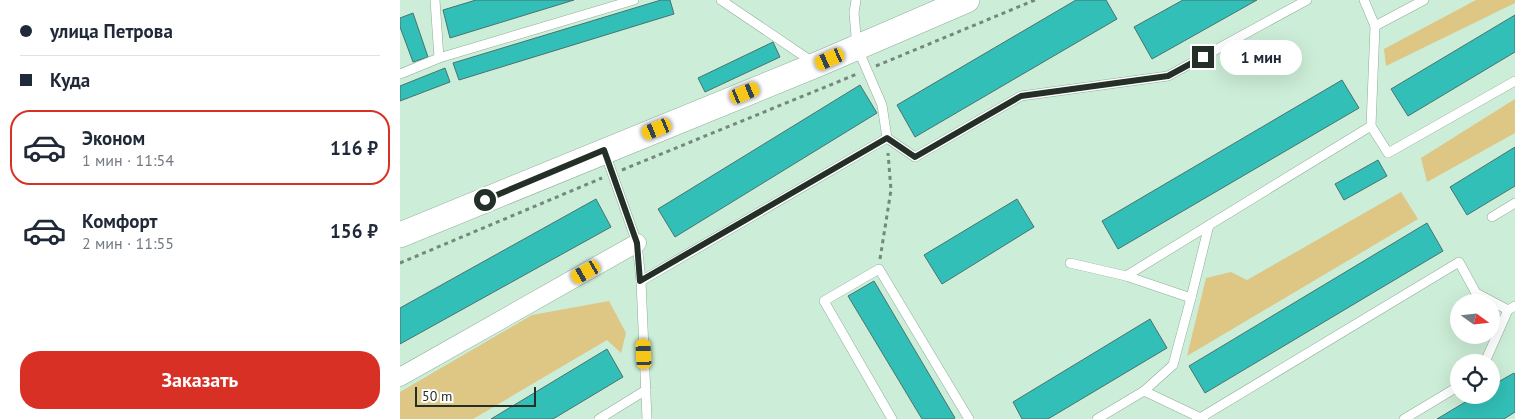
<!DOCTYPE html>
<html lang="ru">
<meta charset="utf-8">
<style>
:root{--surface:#fff;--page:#f6f6f7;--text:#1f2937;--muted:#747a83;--line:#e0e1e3;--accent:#d93025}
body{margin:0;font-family:"PT Sans",sans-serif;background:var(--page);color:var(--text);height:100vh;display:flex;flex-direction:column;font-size:19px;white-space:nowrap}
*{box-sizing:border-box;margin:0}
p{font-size:16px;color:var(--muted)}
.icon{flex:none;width:28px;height:28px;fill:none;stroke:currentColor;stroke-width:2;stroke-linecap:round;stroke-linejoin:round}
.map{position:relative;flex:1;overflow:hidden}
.side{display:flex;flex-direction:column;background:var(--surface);width:400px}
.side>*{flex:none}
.hud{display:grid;align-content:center;height:110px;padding:0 20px;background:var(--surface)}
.needle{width:32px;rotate:105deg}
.buttons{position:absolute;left:1050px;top:294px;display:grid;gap:10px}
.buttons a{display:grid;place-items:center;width:50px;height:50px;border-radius:50%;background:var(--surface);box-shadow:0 5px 20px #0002;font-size:25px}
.scale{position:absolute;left:15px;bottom:12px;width:121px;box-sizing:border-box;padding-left:5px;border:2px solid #232f27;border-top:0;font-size:14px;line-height:18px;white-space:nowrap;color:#232f27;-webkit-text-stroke:4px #fff;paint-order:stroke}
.end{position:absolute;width:22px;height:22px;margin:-11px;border:6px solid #232f27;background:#fff;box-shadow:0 0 0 2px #fff}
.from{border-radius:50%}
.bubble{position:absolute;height:35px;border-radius:18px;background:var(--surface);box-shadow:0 5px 20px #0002;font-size:16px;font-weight:700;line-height:35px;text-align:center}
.car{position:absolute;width:15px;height:30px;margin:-15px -8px;border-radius:6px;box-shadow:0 0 4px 1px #0007;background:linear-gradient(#f5c518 24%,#345 0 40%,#f5c518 0 76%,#345 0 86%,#f5c518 0)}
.hud b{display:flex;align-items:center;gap:18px;height:48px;font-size:19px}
.hud b+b{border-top:1px solid var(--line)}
.hud i{width:12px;height:12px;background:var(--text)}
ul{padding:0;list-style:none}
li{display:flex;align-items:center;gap:15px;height:75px;margin:0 10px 8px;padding:0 10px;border:2px solid transparent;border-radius:20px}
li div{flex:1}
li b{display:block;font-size:19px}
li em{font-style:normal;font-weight:700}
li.selected{border-color:var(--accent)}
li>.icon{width:45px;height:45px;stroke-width:1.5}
.primary-button{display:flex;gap:10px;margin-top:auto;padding:10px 20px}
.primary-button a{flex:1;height:58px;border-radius:20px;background:var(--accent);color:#fff;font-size:20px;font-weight:700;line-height:58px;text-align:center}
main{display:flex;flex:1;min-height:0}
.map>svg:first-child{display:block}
.green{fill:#dec685}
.building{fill:#32bfb7;stroke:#4b726f}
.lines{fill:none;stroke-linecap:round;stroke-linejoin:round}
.lane-casing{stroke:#8ead98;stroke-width:10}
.street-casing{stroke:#8ead98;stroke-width:19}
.secondary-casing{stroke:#8ead98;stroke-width:26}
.path{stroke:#73897a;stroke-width:3;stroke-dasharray:4 4;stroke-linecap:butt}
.lane{stroke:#fff;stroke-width:9}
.street{stroke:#fff;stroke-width:18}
.secondary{stroke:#fff;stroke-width:25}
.route{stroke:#232f27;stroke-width:6}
</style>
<main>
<section class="side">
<div class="hud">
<b><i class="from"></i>улица Петрова</b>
<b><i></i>Куда</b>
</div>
<ul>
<li class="selected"><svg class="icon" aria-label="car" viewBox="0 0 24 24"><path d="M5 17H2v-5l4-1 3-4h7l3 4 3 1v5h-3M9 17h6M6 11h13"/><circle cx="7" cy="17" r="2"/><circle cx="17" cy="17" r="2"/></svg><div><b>Эконом</b><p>1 мин · 11:54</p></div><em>116 ₽</em></li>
<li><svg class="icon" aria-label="car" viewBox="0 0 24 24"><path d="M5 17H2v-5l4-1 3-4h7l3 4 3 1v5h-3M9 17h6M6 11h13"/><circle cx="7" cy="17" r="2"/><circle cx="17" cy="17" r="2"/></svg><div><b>Комфорт</b><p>2 мин · 11:55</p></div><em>156 ₽</em></li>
</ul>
<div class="primary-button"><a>Заказать</a></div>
</section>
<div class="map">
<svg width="1115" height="419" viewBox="0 0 1115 419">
<rect width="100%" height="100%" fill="#ccedd7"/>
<g class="green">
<polygon points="1076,0 1115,0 1115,3 986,66 984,49"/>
<polygon points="1115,99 1115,133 1027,182 1021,158"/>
<polygon points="1001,192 1018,219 787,356 806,278 831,272 847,280"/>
<polygon points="209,301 226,333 221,353 207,340 73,419 0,419 0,392 132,315"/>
</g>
<g class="building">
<polygon points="76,0 174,0 50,38 43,10"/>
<polygon points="261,0 270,0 274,14 59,80 53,63"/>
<polygon points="676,0 706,0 717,19 515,137 497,105"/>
<polygon points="783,0 857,0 752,59 734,27"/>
<polygon points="13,13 28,57 13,62 0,27 0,18"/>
<polygon points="1115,15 1115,52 1008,116 991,89"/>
<polygon points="373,42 380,57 305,92 298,78"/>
<polygon points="45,68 50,82 0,101 0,86"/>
<polygon points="942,80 959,108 718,249 702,221"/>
<polygon points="460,85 477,113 275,237 258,209"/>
<polygon points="1115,147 1115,186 1067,215 1050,187"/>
<polygon points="978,160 987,176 944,200 935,184"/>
<polygon points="196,199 211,227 0,344 0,308"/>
<polygon points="617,199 634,227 542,284 524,255"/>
<polygon points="1027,223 1043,251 805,393 789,366"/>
<polygon points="474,281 555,418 553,419 522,419 448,296"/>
<polygon points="750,319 767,348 648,419 622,419 613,402"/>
<polygon points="207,349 223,377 153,419 91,419"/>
<polygon points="1114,373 1115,375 1115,412 1104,419 1037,419 1077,395 1091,395 1091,386"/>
</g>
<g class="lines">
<defs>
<g id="lane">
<polyline points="321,0 414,63"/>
<polyline points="456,0 454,13 457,47 482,105 487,138"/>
<polyline points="964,0 975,26 971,126 988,153 1115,81"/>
<polyline points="975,26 1024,0"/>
<polyline points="39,58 234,0"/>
<polyline points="0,74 39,58 35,0"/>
<polyline points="205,153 237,243 241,281 247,419"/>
<polyline points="1092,217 1115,203"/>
<polyline points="670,263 726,276 791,298 773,365 744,391"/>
<polyline points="726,276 971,126"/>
<polyline points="241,281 487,138 515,157 621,96 768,76 907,0"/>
<polyline points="791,298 809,225"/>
<polyline points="1085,362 1108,310 1115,306"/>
<polyline points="800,418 1059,262 1076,293 1108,310"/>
<polyline points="199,419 246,390"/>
<polyline points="492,419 424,301 479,269 569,419"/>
<polyline points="697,419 744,391 803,419"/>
<polyline points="1004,419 1059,386"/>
</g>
<polyline id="street" points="0,377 237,243"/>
<polyline id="secondary" points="0,235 416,65 567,0"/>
</defs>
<use href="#lane" class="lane-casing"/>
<use href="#street" class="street-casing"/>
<use href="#secondary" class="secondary-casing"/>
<g class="path">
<polyline points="476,66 635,0"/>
<polyline points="222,170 457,74"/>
<polyline points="480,259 491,190 488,153"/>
<polyline points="0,263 202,178"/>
</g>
<use href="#lane" class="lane"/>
<use href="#street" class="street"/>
<use href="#secondary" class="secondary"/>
</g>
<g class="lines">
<polyline class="route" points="85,200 204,150 237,243 240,281 487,138 515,157 621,96 768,76 803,57"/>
</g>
</svg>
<div class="buttons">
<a><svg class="needle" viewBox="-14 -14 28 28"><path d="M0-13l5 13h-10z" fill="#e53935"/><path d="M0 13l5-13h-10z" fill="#747a83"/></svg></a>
<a><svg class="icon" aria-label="locate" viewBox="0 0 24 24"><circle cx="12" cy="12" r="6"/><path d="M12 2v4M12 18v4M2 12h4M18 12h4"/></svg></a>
</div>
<div class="scale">50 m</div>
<i class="end from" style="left:85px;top:200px"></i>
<i class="end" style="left:803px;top:57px"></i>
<div class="bubble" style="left:820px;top:40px;width:82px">1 мин</div>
<i class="car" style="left:430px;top:59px;rotate:246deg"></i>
<i class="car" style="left:345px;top:93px;rotate:68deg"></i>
<i class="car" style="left:257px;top:129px;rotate:248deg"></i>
<i class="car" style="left:186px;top:272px;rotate:240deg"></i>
<i class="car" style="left:244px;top:354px;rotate:357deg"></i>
</div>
</main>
